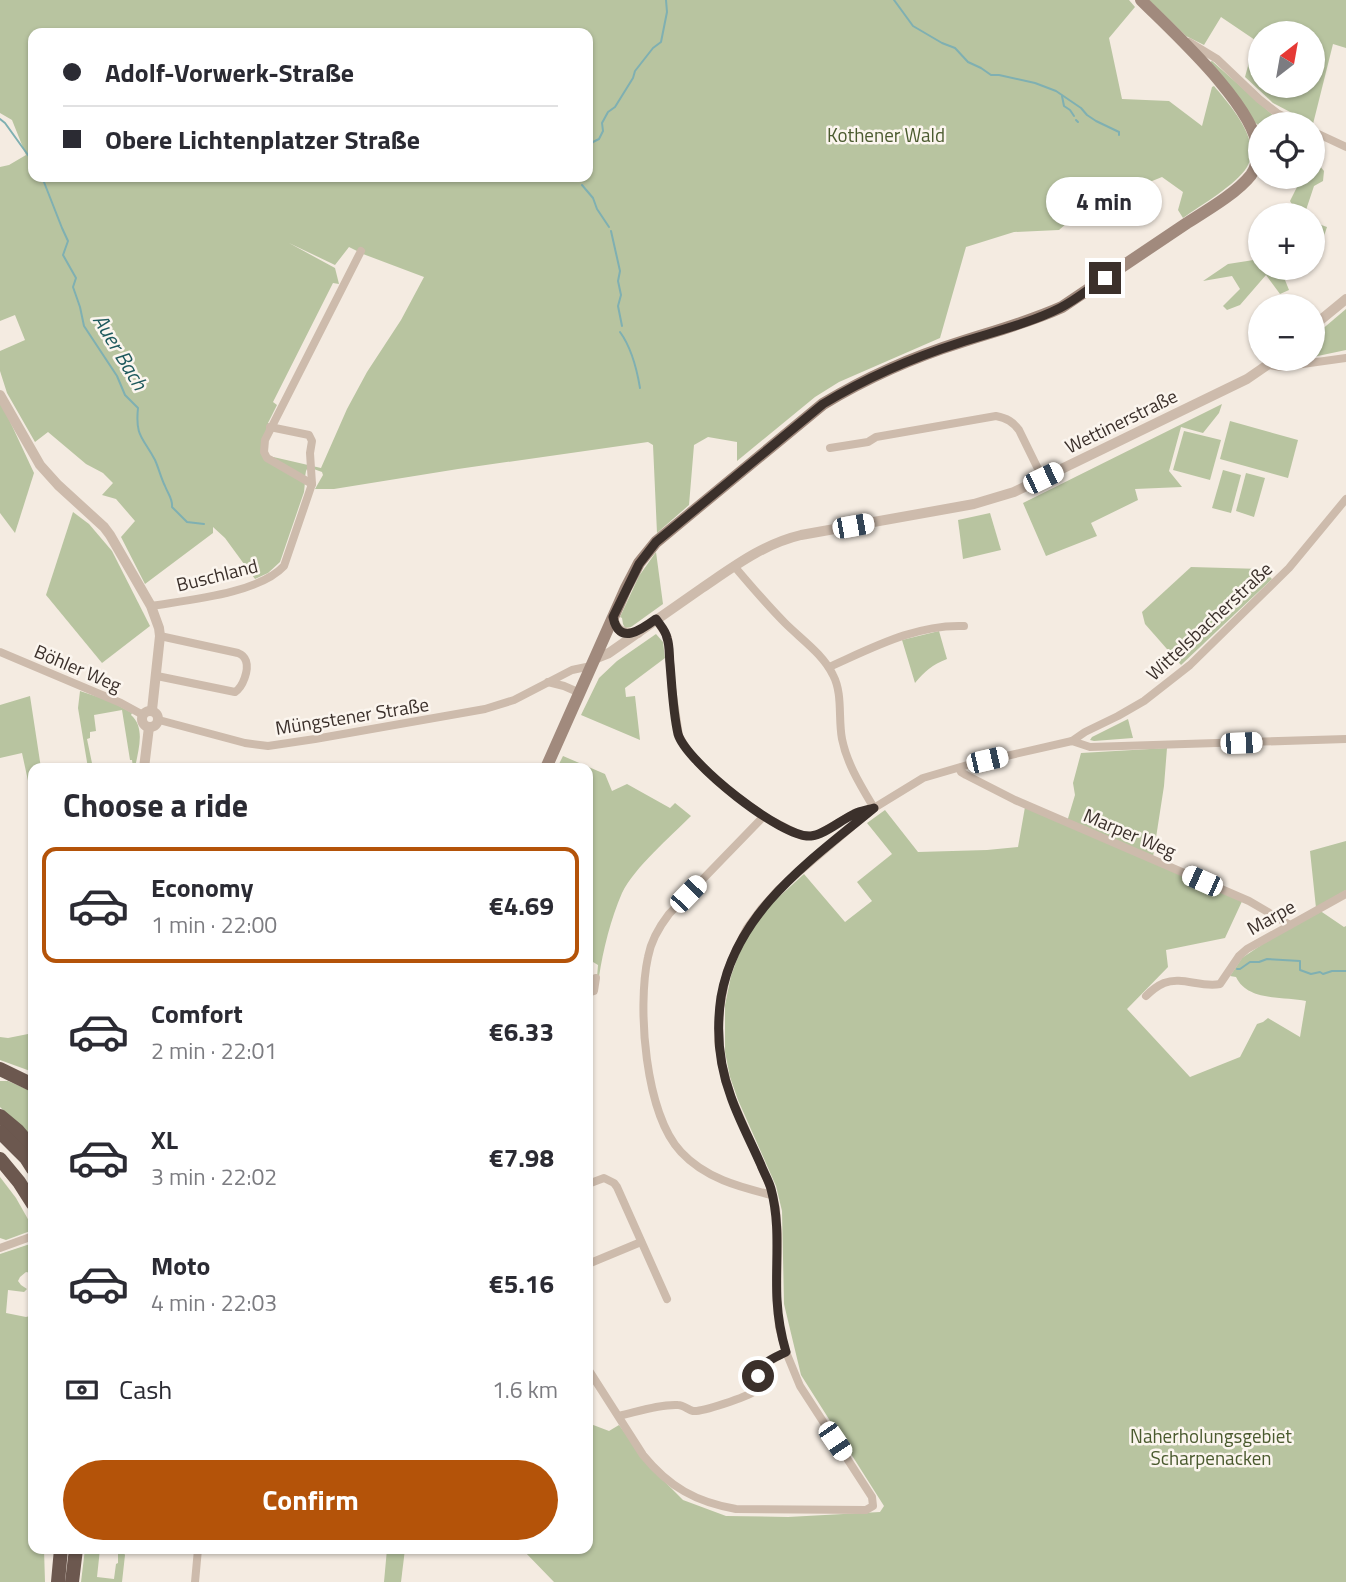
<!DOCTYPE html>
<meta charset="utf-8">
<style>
:root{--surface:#fff;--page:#f2f2f3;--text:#2b2b33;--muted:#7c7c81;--line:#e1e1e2;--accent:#b45309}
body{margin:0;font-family:"Titillium Web",sans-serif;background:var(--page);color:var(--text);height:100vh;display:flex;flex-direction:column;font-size:26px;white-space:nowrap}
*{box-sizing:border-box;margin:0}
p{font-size:23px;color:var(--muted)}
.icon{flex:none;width:38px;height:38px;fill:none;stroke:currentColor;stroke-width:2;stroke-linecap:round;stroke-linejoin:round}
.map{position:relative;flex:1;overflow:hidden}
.drawer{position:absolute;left:28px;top:763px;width:565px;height:791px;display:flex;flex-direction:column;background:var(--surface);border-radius:14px;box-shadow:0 2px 5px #0004}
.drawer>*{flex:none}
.guide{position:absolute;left:28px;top:28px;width:565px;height:154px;border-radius:14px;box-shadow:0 2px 5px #0004;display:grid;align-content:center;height:154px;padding:0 35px;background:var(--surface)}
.needle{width:46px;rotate:31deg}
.fabs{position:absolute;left:1248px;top:21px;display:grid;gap:14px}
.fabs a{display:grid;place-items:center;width:77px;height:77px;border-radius:50%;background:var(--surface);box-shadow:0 2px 5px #0004;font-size:35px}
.end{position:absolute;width:32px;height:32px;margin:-16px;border:9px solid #3b302b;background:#fff;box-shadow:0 0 0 4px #fff}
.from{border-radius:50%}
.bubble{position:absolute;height:49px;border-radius:24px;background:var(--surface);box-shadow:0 2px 5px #0004;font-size:23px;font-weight:700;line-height:49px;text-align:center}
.car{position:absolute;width:21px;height:42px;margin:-21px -10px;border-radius:9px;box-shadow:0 0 5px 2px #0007;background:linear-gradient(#fff 24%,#345 0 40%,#fff 0 76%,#345 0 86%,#fff 0)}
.guide b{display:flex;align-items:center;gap:24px;height:66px;font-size:26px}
.guide b+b{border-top:2px solid var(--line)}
.guide i{width:18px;height:18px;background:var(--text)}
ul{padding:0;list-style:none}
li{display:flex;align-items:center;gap:21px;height:116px;margin:0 14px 10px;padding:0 21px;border:4px solid transparent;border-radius:14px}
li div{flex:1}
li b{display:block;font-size:26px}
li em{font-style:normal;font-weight:700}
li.on{border-color:var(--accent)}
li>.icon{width:63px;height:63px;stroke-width:1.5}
h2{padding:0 35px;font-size:32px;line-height:84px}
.pay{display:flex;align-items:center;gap:18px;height:77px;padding:0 35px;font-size:26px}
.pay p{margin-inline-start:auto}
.action{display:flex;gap:14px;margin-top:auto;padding:14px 35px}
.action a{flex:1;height:80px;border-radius:42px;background:var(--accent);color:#fff;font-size:28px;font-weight:700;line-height:80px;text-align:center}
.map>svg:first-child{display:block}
.green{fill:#b8c4a0;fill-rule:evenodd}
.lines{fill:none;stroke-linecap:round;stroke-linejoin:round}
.stream{stroke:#7fb0b2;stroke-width:2}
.minor{stroke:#cdbbac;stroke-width:8}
.tertiary{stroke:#cdbbac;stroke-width:10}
.secondary{stroke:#a18a7d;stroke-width:12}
.trunk{stroke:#6c584f;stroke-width:14}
.route{stroke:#3b302b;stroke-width:9}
.labels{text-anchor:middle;stroke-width:5;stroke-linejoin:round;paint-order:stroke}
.park-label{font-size:19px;fill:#4a5a2e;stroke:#fbf5ee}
.street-label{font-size:19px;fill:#3b302b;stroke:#fbf5ee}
.water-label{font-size:21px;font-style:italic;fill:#1f5a5e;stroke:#fbf5ee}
</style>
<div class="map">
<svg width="1346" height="1582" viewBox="0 0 1346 1582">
<rect width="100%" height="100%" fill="#f4ebe1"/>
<g class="green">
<path d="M0 0H1129L1135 7 1109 38 1122 99 1169 101 1202 126 1212 87 1214 86C1229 104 1263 141 1247 167 1236 185 1201 205 1183 218L1178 210 1183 192 1162 177 1083 209 1059 230 1014 232 966 247 940 338 839 382 815 397 737 461V442L708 437 694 445 689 505 657 533 653 445 648 442 458 469 334 489H315L323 475 322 472 308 467 306 471 305 477 269 456 321 468 347 409 367 372 401 320 424 277 363 254 349 247 335 265 289 243 335 268 339 284 333 283 273 402 277 405 268 423 269 424C264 435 258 449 265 459L305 482 304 492 280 562 268 573 255 579 225 538 213 527V533L145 584 121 537 135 521 116 499 102 495 113 483 103 473 86 464 48 432 35 442 7 393 0 371V351L25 340 15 315 0 321V167L9 165 26 155 12 120 0 113ZM33 33H588V177H33Z"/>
<path d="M1149 0H1346V48L1333 44 1313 124 1273 103 1245 77 1255 40 1221 17 1204 45 1186 36ZM1260 33H1312V86H1260Z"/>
<polygon points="1212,61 1274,116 1286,122 1285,124 1260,124 1260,126 1254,122 1210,62"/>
<polygon points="1313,163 1319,165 1324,171 1323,181 1314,186 1306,210 1309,215 1287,215 1293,206 1290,201 1302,177 1312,177"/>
<polygon points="1313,222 1327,227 1318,254 1313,259"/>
<polygon points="1260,259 1260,268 1301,268 1285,280 1289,290 1280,294 1266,275 1240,305 1227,310 1223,306 1240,289 1232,276 1203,281 1228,264"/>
<polygon points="1346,309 1346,350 1313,357 1313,337"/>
<polygon points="0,400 34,473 15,533 0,513"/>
<polygon points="1222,404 1219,413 1203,433 1181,427 1169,471 1182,487 1135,489 1138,500 1091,523 1097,536 1046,556 1023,503"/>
<polygon points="1230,421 1298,440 1288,478 1220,459"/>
<polygon points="1184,431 1221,440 1210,480 1173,470"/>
<polygon points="1223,470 1241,475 1231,513 1212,508"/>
<polygon points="1246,473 1265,478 1254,517 1236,511"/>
<polygon points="73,512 89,524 112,551 150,626 102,663 46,595"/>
<polygon points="990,513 1001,550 963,559 958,520"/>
<polygon points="656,552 663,604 631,627 625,628 623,624 622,618 620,617 639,576"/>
<polygon points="1191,567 1262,569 1272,579 1181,665 1145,624 1142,612"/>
<path d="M939 631 947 659C932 665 925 671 915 683L902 640Z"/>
<polygon points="656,634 663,642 665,658 625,688 626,697 635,696 640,740 581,715 599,678 617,661"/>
<path d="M80 691 110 701 132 713 131 715C146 728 138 751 135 768H133L132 760H130L122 710 94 715 96 731 90 732V738L87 739 93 768H88L78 708Z"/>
<polygon points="30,696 41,768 33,768 33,789 30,790 22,753 0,758 0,705"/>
<polygon points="1128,719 1133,738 1094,741 1090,740 1092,737"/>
<path d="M1167 748 1164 786 1153 857 1244 897 1225 938 1166 950 1168 967 1127 1009 1190 1077 1240 1057 1257 1024 1263 1022 1268 1018 1300 1037 1306 1001C1284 996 1248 1002 1236 977L1230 976 1242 958 1316 908 1310 851 1346 841V890L1316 908 1344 927 1346 926V1582H554L522 1549H588V1423L609 1431 619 1425 653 1470 683 1500 726 1516 788 1517 880 1512 884 1506 801 1375 784 1304 782 1211 776 1186 738 1100 730 1077 725 1052V1005L731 976 743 943 769 906 804 874 845 922 872 901 857 882 892 854 867 823 885 810 918 852 987 850 1018 847 1025 807 1066 825 1075 795 1073 783 1081 753Z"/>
<path d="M563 756 605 774 612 791 627 784 670 808 675 803 691 816C670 837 635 867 622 893 611 918 603 950 599 977H597L598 965 588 959V768H557Z"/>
<polygon points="33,1033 33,1072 0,1060 0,1037 8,1038"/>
<polygon points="0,1081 8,1081 33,1092 33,1139 0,1107"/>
<polygon points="0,1177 16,1198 33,1228 33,1230 6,1240 0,1238"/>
<polygon points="33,1243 33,1276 31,1273 26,1272 20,1277 18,1281 21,1285 27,1289 24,1292 8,1290 6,1313 26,1317 33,1315 33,1549 44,1549 45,1582 0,1582 0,1254"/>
<polygon points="85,1549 100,1549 97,1577 114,1579 116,1564 118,1563 118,1549 122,1549 125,1555 122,1582 81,1582"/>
<polygon points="387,1549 405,1549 401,1582 384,1582"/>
</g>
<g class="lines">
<g class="stream">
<polyline points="894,0 913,26 942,43 955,48 968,62 981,68 991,75 999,75 1035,83 1056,91 1081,108 1087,115 1096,121 1119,132 1119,135"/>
<polyline points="1062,96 1064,106 1070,110 1074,116"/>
<polyline points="0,119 5,123 33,162"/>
<polyline points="1076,120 1078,122"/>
<polyline points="588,149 593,142 599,139 603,131 602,123 608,112 615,107 633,78 635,71 653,48 661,42 667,12 666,0"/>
<path d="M42 177 62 228 68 241 63 255 76 278 73 287 80 307 84 326 117 376 125 395 138 408C135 437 143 437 155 460 159 469 161 478 165 486 168 494 173 499 172 507L187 522 204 524"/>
<polyline points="579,179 579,177"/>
<polyline points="582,185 593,198 597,209 609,227"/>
<polyline points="611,231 620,271 618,281 621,295 618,306 622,326"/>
<path d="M620 332C631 347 637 370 640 388"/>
<polyline points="1237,969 1240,969 1250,962 1259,962 1267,959 1300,961 1300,970 1311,974 1320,972 1323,974 1332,971 1346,971"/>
</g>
<g class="minor">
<polyline points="1189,42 1217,59 1259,99 1277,113 1299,124"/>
<polyline points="1312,131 1346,147"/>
<polyline points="1269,365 1281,367 1346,358"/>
<polyline points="270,427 309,435 312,441 310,453 312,484"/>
<path d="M830 448 868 442 876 437 996 416C1007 418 1013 422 1019 430L1043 479"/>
<path d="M734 566C751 586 767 605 785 623 801 639 823 654 833 675 843 694 838 718 842 739 847 764 861 786 874 808"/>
<path d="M151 606C187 600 258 594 284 566L312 484 267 458 264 452 265 440 361 251"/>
<polyline points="656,619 668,638 672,688 679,736 689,752 702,767 728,790 765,817 802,836 817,835 855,813 871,809"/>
<polyline points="0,652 121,703 143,715"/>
<path d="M829 667C872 648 916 624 964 626"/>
<path d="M157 676 235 692C243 687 249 670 246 661 244 656 242 655 238 653L160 636"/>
<polyline points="548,682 564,686 580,693"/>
<polyline points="159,720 245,743 268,746 315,739 485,709 514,700 572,670 591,666"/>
<polyline points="1072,741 1085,732 1118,716 1144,701 1190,665 1289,568 1346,499"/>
<polyline points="959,768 961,772 966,775 1015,800 1249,901 1290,925"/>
<path d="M764 816 669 914C659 927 651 940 648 957 637 1007 645 1114 681 1152 705 1178 739 1187 772 1195"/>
<polyline points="588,993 594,991 596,978"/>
<path d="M1146 996C1151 991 1157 986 1164 983 1182 976 1201 988 1220 984L1239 956 1247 949 1346 894"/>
<polyline points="588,1184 604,1178 614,1183 617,1187 667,1299"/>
<polyline points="0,1248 33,1236"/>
<polyline points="588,1264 641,1242"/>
<path d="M588 1369 643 1455C669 1487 696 1502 736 1509L866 1510 873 1506 872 1497 800 1386 786 1352 779 1327 777 1298 778 1234 776 1209 771 1189 731 1096 722 1064 718 1041 720 1008 727 971 736 950 747 928 761 909 779 889 874 808 923 778 971 764 1072 741 1090 747 1346 739"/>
<path d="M619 1416C637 1412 659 1404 678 1405 684 1405 688 1410 693 1411 702 1412 747 1397 755 1391L759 1370 761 1366 786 1352"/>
<polyline points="195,1582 198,1549"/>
</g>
<g class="tertiary">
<polyline points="1312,327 1346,299"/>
<polyline points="0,395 40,465 58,485 104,527 110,535 151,606 159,628 160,636 152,710"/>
<path d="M613 617C616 632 624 634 638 633"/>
<path d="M594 659 609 653C640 631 671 610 702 588 733 567 763 544 801 535L974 504 1014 492 1247 379 1276 359"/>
<circle cx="150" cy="719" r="8"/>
<polyline points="144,768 149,727"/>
</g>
<path class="secondary" d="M546 768 626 588 639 563 656 542 823 404C866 378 913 357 961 342 995 331 1029 322 1062 307 1104 279 1145 251 1187 223 1206 211 1237 193 1251 175 1256 168 1258 159 1258 150 1255 106 1173 32 1141 0"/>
<g class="trunk">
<polyline points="0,1069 33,1085"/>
<polyline points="0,1116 18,1131 33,1149"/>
<polyline points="0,1132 26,1158 33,1169"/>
<polyline points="0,1159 19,1182 33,1204"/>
<polyline points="58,1582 61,1549"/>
<polyline points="72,1582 76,1549"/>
</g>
</g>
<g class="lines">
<path class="route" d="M758 1376C761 1362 774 1358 786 1352 781 1335 778 1318 777 1300 775 1263 781 1226 771 1189 769 1181 764 1173 761 1165 751 1142 739 1120 731 1097 719 1065 716 1031 721 997 736 911 811 860 874 808 867 810 860 811 854 814 841 820 824 835 811 836 782 839 686 762 678 734 673 712 672 687 670 664 669 656 670 646 667 638 666 631 660 625 656 619 641 630 619 646 613 617L639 564 656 542 823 404C866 378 912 358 959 343 993 332 1028 324 1060 308 1076 300 1090 288 1105 278"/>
</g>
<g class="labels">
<g class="park-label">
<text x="886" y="142">Kothener Wald</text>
<text x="1211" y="1443">Naherholungsgebiet<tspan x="1211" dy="22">Scharpenacken</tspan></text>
</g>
<g class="street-label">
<text transform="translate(1121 421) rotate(-26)" y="7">Wettinerstraße</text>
<text transform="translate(217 575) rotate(-14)" y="7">Buschland</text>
<text transform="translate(1209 621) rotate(-43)" y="7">Wittelsbacherstraße</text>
<text transform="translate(78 668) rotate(23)" y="7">Böhler Weg</text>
<text transform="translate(352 716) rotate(-9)" y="7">Müngstener Straße</text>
<text transform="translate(1130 833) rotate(23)" y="7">Marper Weg</text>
<text transform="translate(1271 917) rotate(-29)" y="7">Marpe</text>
</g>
<g class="water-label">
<text transform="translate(120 352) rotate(59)" y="7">Auer Bach</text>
</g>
</g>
</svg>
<div class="fabs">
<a><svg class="needle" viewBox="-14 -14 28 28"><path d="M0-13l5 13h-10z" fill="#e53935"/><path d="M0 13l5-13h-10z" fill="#7c7c81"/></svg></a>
<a><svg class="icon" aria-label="locate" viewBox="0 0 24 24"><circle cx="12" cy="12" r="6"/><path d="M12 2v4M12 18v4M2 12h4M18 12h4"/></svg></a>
<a>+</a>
<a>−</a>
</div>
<i class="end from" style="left:758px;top:1376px"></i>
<i class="end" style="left:1105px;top:278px"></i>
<div class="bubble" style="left:1046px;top:177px;width:116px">4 min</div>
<i class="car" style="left:1043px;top:478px;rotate:64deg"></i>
<i class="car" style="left:853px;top:526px;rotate:80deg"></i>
<i class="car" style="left:1241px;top:743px;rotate:88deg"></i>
<i class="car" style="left:987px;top:760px;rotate:77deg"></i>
<i class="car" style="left:1202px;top:881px;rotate:294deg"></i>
<i class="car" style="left:688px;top:894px;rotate:44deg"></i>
<i class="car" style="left:835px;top:1441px;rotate:146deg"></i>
<div class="guide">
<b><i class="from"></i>Adolf-Vorwerk-Straße</b>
<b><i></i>Obere Lichtenplatzer Straße</b>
</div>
<section class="drawer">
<h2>Choose a ride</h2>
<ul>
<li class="on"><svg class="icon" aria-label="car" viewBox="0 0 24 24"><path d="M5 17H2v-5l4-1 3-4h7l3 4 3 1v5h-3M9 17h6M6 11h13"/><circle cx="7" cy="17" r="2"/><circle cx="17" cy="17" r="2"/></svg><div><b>Economy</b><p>1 min · 22:00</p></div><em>€4.69</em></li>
<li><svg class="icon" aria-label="car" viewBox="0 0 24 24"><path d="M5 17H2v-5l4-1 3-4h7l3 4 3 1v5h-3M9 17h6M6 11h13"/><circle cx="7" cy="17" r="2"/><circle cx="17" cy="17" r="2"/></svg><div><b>Comfort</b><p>2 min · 22:01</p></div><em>€6.33</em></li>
<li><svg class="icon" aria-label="car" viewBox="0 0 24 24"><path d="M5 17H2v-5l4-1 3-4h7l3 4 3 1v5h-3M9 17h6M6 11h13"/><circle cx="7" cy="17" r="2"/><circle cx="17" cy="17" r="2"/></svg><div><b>XL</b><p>3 min · 22:02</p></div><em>€7.98</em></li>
<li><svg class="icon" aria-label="car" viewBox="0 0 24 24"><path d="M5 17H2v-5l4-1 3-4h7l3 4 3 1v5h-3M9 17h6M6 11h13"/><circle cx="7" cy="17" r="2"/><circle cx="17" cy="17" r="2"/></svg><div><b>Moto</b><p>4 min · 22:03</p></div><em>€5.16</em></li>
</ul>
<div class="pay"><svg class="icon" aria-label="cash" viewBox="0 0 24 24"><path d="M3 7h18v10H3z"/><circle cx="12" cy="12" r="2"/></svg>Cash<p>1.6 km</p></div>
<div class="action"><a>Confirm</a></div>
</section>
</div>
